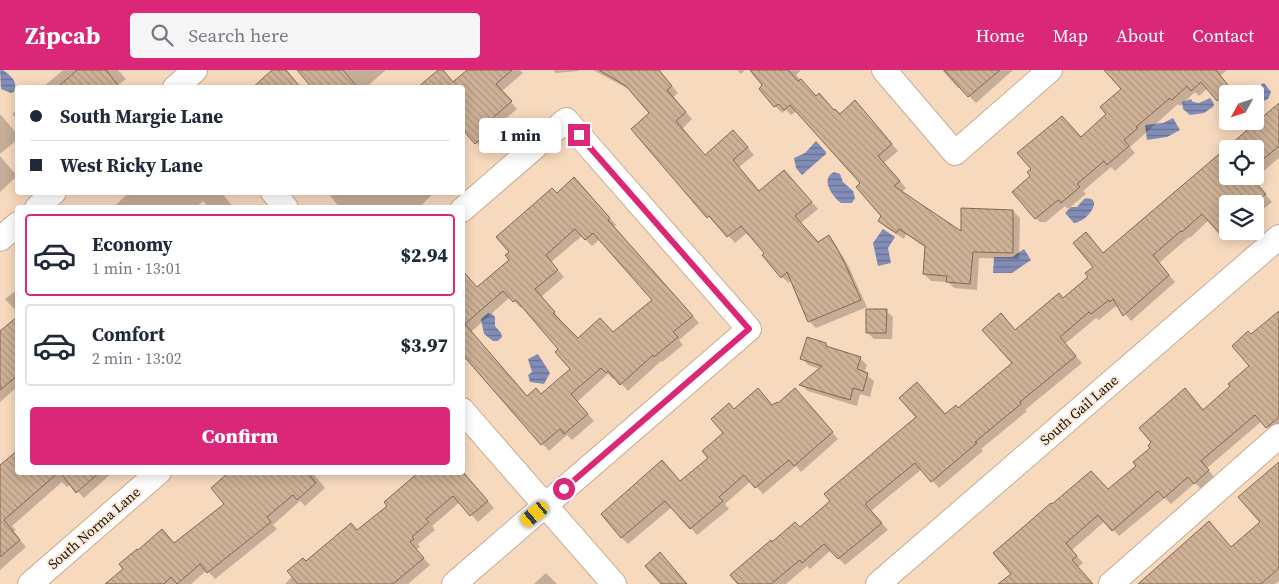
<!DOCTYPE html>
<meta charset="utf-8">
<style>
:root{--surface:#fff;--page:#f6f6f7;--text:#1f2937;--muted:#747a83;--line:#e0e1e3;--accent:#db2777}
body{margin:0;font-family:"Source Serif 4",serif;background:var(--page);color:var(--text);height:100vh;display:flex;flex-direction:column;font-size:19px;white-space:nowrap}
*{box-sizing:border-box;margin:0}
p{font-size:16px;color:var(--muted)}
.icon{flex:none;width:28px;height:28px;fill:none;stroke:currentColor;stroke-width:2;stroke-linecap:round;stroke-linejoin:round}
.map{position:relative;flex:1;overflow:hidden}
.details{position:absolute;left:15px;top:135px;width:450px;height:270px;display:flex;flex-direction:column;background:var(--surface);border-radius:5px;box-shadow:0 2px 12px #0003}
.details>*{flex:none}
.hud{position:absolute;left:15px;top:15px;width:450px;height:110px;border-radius:5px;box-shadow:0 2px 12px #0003;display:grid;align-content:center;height:110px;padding:0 15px;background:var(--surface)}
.needle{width:32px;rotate:230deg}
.controls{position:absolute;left:1219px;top:15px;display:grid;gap:10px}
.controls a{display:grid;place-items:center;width:45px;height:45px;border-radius:5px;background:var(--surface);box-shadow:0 2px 12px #0003;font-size:25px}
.end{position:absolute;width:22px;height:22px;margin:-11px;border:6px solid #db2777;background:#fff;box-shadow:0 0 0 2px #fff}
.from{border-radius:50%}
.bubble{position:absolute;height:35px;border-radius:5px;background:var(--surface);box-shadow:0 2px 12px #0003;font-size:16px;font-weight:800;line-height:35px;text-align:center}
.car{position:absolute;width:15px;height:30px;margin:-15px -8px;border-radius:6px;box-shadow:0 0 4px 1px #0007;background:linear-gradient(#f5c518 24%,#345 0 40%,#f5c518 0 76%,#345 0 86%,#f5c518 0)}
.hud b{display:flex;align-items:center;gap:18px;height:48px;font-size:19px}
.hud b+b{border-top:1px solid var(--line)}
.hud i{width:12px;height:12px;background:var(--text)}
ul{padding:9px 0 0;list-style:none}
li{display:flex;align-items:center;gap:15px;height:82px;margin:0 10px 8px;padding:0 5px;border:2px solid var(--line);border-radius:5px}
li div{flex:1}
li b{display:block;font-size:19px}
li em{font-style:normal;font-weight:800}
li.selected{border-color:var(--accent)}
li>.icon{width:45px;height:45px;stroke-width:1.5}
.action{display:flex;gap:10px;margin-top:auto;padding:10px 15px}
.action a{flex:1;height:58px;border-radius:5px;background:var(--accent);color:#fff;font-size:20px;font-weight:800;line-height:58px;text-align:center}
header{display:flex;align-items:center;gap:30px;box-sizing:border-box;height:70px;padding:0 25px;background:var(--accent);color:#fff}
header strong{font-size:24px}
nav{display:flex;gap:28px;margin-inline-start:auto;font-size:18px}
.search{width:350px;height:45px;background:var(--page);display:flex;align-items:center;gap:12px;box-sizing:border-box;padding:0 18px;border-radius:5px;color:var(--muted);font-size:19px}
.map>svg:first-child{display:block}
.water{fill:url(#water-rules)}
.shadow{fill:#0003;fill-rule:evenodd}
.building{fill:url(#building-back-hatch);stroke:#836950;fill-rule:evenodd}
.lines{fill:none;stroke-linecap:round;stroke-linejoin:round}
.minor-casing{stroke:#c8ab91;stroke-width:26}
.minor{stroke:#fff;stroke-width:24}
.route{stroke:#db2777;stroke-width:6}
.labels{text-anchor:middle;stroke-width:4;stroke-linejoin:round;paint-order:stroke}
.street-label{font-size:14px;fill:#1b1108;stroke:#fbe9d8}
</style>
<header>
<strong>Zipcab</strong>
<div class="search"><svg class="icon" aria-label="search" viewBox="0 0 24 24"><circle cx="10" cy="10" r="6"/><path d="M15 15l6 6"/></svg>Search here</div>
<nav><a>Home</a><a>Map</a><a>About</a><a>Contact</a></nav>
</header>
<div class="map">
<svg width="1279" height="514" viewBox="0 0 1279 514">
<defs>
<pattern id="water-rules" width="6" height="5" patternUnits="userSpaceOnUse" patternTransform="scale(1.25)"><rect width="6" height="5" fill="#828db7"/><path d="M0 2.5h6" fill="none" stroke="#6a7293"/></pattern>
<pattern id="building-back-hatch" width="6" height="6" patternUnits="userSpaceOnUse" patternTransform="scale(1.25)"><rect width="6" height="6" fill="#ceb196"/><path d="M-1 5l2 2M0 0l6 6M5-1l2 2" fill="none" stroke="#b09780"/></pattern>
</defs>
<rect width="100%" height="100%" fill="#f7d9bd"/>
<g class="water">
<path d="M0 0H3C12 7 18 11 14 22L11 23 1 19Z"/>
<polygon points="1264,13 1271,22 1268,29 1259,33 1255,38 1255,24 1248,24 1251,20"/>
<polygon points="1210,28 1213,32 1214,36 1204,43 1190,45 1183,39 1182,32 1191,29 1193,32 1199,33"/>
<polygon points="1173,48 1180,60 1167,67 1147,70 1145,55 1163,53"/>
<polygon points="816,71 826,82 826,84 802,105 796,98 794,88 805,83"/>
<path d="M834 102 840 104 843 112 853 121 855 128 852 133H841C832 126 820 109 834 102Z"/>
<path d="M1084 129C1105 125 1089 152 1074 153L1065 143 1071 137H1077Z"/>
<polygon points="883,159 895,167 888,178 891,193 878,196 873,173"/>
<polygon points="1024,179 1031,190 1012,203 993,203 994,187 1012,187"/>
<polygon points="488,243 492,244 495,247 495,256 501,263 502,267 498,271 493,271 484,264 481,249"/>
<polygon points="538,284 550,303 544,314 530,312 528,305 532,302 528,289"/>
</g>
<g class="shadow">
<polygon points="63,0 118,0 126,9 118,15 120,18 42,18"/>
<polygon points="310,0 386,0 365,18 314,18"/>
<polygon points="439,0 442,0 454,13 469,0 520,0 523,3 502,21 517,39 493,59 499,65 482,79 465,59 462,61 462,18 423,18"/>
<polygon points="553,0 579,0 579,1 556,3"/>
<polygon points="593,0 659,0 678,23 673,27 692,49 682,59 705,86 740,68 754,85 739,97 760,122 791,108 818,139 801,153 818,173 829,167 835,174 849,197 867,237 816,258 809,251 792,210 789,213 782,207 766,183 748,162 735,173 717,153 715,154 633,59 651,43 632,21"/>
<polygon points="737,0 745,0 741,4"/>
<polygon points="751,0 801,0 796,5 816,27 834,42 840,45 862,39 898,81 884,93 906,118 901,123 962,164 1013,141 1020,148 1019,189 979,188 977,220 954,218 948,212 931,211 924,204 926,178 906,164 904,169 887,158 880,151 883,146 862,113 797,41 791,45 786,40 782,43 775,36 760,19 764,15"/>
<polygon points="942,0 1013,0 976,33 960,17 958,18"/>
<polygon points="1118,0 1227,0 1219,7 1234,24 1228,24 1228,34 1225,37 1208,18 1199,26 1195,22 1180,36 1178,34 1130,77 1135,83 1115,101 1111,97 1083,121 1086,124 1068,139 1065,136 1046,152 1040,152 1033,145 1081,68 1108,44 1122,19"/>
<path d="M1279 34V88L1253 110 1272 132 1255 146V134H1228V161H1238L1227 170 1209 150 1190 168 1189 167 1159 193 1175 212 1131 251 1119 236 1118 238 1116 236 1099 250 1096 248 1065 274 1082 293 1025 340 1027 341 981 379 983 381 939 418 922 399 871 441 888 460 845 495 831 480 810 499 807 496 786 514H739L772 474 800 459 946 346 959 340 1014 293 1015 261 1064 230 1090 207 1094 197 1104 184ZM1228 79H1255V106H1228Z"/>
<polygon points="18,39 18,51 12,44"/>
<polygon points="0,44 18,65 18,69 0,84"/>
<polygon points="0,86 17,106 0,122"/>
<path d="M581 116 616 155 614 157 699 253 679 270 683 275 662 292 661 291 628 321 615 307 613 309 608 304 577 332 594 351 572 370 567 365 549 381 462 284V202L478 218 511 190 557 125ZM582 166 592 176 600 169 654 231 613 264 578 270 559 250 560 249 541 227 564 207 551 192ZM510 227 521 238 523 236 560 280 572 299 542 326 527 327 471 262Z"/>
<polygon points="130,122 221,122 234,138 209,138 203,131 195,138 112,138"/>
<polygon points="327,122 432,122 433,124 418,138 340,138"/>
<polygon points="18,219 18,243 5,229"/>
<polygon points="886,241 893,247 892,269 874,269 867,262"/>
<polygon points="1279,242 1279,360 1274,364 1262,351 1207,398 1215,408 1202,420 1195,413 1171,434 1165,428 1119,466 1105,451 1072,480 1083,493 1078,497 1092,514 1000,514 1012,504 1052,436 1108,421 1232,316 1251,296 1251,266"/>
<polygon points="18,247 18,311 14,313 17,317 0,332 0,262"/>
<polygon points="826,274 830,279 860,288 867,295 864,303 874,311 870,327 860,324 857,336 808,321 801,315 820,299 808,295 802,288"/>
<polygon points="802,327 838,369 801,402 796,396 763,424 751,411 725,434 729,439 697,465 672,437 628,474 621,467 710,388 725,364 734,340 773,336"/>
<polygon points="1279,393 1279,511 1275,514 1142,514 1231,478 1261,452"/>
<polygon points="462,401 494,438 478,452 460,432 432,456 435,460 418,474 420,477 416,480 430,495 408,514 285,514 306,493 462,402"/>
<polygon points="113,402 84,428 71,414 67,417 62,412 12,456 16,460 13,462 26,477 0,500 0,403"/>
<polygon points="270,402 312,402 325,418 305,436 300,431 273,455 277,459 215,509 207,500 191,514 106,514 175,475"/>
<polygon points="546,503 557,514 534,514"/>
</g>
<g class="building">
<polygon points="77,0 106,0 120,18 57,18"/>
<polygon points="272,0 286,0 301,18 252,18"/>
<polygon points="297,0 343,0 358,18 312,18"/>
<polygon points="438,0 443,0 453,12 467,0 512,0 496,14 512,31 488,52 493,58 475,74 462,59 462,18 417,18"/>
<polygon points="599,0 659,0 672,16 667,20 686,42 676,51 705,85 733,60 748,77 733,90 759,121 784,100 812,132 795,146 818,172 829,165 843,189 861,230 808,252 787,202 781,208 762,185 764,183 741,156 727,167 709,146 707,148 631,59 649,43 626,16"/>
<polygon points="750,0 788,0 798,11 801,9 816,26 819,23 834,40 835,39 840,44 855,30 892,74 878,86 900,111 894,116 961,161 961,138 1013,140 1013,183 973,182 970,214 946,212 947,206 923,204 925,176 899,159 896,163 878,151 881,146 856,117 860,113 790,35 784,40 779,34 774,37 759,19 762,15"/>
<polygon points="944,0 1000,0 968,27"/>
<polygon points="1104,0 1216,0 1231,19 1217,31 1201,12 1191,21 1187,16 1172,30 1170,28 1136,57 1138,58 1124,70 1129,76 1107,95 1104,91 1077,114 1080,117 1061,133 1058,130 1035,149 1012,122 1030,106 1027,102 1031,99 1017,83 1062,46 1081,67 1106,44 1100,37 1121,19"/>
<polygon points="1279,33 1279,76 1255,96 1255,79 1228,79 1228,106 1250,106 1266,124 1254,134 1228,134 1228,157 1220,164 1202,144 1182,162 1181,161 1153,185 1169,205 1123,246 1113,229 1110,232 1109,230 1091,244 1089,242 1060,267 1076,286 1020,332 1021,334 975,372 977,373 931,412 915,393 865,434 882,453 838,489 824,474 802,493 800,490 771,514 738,514 730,505 771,470 772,472 795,452 800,457 830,431 824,424 916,347 899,328 917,312 945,344 956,335 958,338 1012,293 982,260 1001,243 1015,260 1059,223 1063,228 1088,207 1085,203 1093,197 1073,173 1086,162 1103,183"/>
<path d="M574 107 610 148 608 150 693 246 673 262 678 267 654 287 653 285 620 315 608 301 606 303 601 298 571 324 588 344 564 364 560 359 541 375 462 284V200L477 217 509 190 505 185 509 182 496 167 552 118 557 123ZM575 159 585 170 593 163 652 230 613 262 600 248 578 268 553 243 555 242 535 219 558 200 546 185ZM503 221 513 232 516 230 558 279 555 282 570 299 541 324 536 318 527 326 465 254Z"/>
<polygon points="866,239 887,239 886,263 866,263"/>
<polygon points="1279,241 1279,347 1266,358 1255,345 1201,391 1209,400 1194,414 1188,407 1164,428 1158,421 1112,461 1098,445 1066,473 1077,486 1072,490 1093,514 998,514 1011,504 993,483 1051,433 1052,434 1091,401 1108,419 1136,396 1133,392 1150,378 1148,376 1151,372 1139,358 1185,318 1203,340 1230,316 1228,314 1249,296 1232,276 1248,261 1251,264"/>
<polygon points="18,246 18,305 0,320 0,261"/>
<polygon points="807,267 826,273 826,276 861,287 857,299 868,303 863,321 853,318 850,330 799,315 822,296 800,289"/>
<polygon points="758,318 772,335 777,332 778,333 795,318 833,362 794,396 789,390 755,418 744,405 719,427 723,431 690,459 665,431 621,468 601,444 662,390 680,411 708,388 702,381 723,363 711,349 729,333 734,339"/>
<polygon points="18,380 18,402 59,402 4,450 20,470 0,487 0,395"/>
<polygon points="1279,392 1279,498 1261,514 1138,514 1209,451 1231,477 1260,452 1238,427"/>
<polygon points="60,402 100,402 76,423"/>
<polygon points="229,402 307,402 316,413 297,430 293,425 267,447 271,452 207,503 200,494 177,514 171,507 164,514 105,514 123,499 119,494 137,479 138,480 162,459 174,473 224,434 211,418"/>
<polygon points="419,402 463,402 488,431 470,446 453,426 426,449 429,452 412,467 414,469 410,472 424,488 393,514 298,514 287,501 303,488 306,491 351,453 357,460 387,436 384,432"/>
<polygon points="660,482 687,514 661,514 645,496"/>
</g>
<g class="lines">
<defs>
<g id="minor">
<polyline points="884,0 955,83 1050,0"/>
<polyline points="175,18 195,0"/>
<polyline points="273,122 286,138"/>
<polyline points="37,138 54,122"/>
<polyline points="0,169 18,154"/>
<polyline points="462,340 614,514"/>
<polyline points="30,514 159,402"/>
<polyline points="454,514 749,259 566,50 462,140"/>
<polyline points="878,514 1279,167"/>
<polyline points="1111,514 1279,366"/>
</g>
</defs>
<use href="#minor" class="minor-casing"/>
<use href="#minor" class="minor"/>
</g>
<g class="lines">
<polyline class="route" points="564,419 749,259 579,65"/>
</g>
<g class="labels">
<g class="street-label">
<text transform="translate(1079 340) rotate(-41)" y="5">South Gail Lane</text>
<text transform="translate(94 458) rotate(-41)" y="5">South Norma Lane</text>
</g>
</g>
</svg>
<div class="controls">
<a><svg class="needle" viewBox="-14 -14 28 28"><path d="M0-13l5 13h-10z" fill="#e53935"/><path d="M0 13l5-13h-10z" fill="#747a83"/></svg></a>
<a><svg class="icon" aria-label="locate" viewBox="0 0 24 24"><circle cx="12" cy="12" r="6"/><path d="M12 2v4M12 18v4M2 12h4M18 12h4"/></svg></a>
<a><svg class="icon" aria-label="layers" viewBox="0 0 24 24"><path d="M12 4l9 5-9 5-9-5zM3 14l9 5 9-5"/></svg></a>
</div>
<i class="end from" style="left:564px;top:419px"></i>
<i class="end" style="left:579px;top:65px"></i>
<div class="bubble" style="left:479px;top:48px;width:82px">1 min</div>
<i class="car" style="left:535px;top:444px;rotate:230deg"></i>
<div class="hud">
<b><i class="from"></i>South Margie Lane</b>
<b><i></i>West Ricky Lane</b>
</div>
<section class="details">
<ul>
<li class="selected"><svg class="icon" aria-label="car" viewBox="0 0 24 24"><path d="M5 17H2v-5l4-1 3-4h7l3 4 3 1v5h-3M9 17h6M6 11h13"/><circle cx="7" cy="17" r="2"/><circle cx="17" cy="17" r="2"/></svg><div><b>Economy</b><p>1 min · 13:01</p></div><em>$2.94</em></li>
<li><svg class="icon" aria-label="car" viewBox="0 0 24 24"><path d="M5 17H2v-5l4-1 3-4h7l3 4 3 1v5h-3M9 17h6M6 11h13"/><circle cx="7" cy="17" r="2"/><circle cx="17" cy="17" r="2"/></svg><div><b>Comfort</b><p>2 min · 13:02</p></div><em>$3.97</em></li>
</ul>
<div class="action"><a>Confirm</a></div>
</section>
</div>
